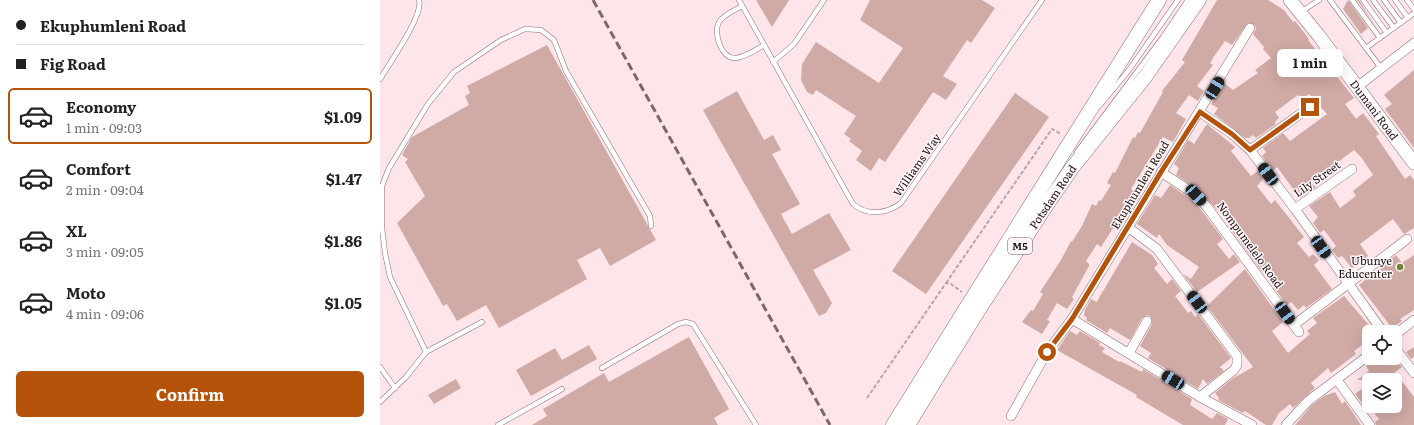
<!DOCTYPE html>
<meta charset="utf-8">
<style>
:root{--surface:#fff;--page:#f2f2f2;--text:#222;--muted:#767676;--line:#e0e0e0;--accent:#b45309}
body{margin:0;font-family:Literata,serif;background:var(--page);color:var(--text);height:100vh;display:flex;flex-direction:column;font-size:15px;white-space:nowrap}
*{box-sizing:border-box;margin:0}
p{font-size:13px;color:var(--muted)}
.icon{flex:none;width:22px;height:22px;fill:none;stroke:currentColor;stroke-width:2;stroke-linecap:round;stroke-linejoin:round}
.map{position:relative;flex:1;overflow:hidden}
.panel{display:flex;flex-direction:column;background:var(--surface);width:380px}
.panel>*{flex:none}
.banner{display:grid;align-content:center;height:88px;padding:0 16px;background:var(--surface)}
.buttons{position:absolute;left:982px;top:325px;display:grid;gap:8px}
.buttons a{display:grid;place-items:center;width:40px;height:40px;border-radius:6px;background:var(--surface);box-shadow:0 4px 16px #0002;font-size:20px}
.end{position:absolute;width:18px;height:18px;margin:-9px;border:5px solid #b45309;background:#fff;box-shadow:0 0 0 2px #fff}
.from{border-radius:50%}
.bubble{position:absolute;height:28px;border-radius:6px;background:var(--surface);box-shadow:0 4px 16px #0002;font-size:13px;font-weight:700;line-height:28px;text-align:center}
.car{position:absolute;width:12px;height:24px;margin:-12px -6px;border-radius:5px;box-shadow:0 0 3px 1px #0007;background:linear-gradient(#222 24%,#8ab4d8 0 40%,#222 0 76%,#8ab4d8 0 86%,#222 0)}
.banner b{display:flex;align-items:center;gap:14px;height:38px;font-size:15px}
.banner b+b{border-top:1px solid var(--line)}
.banner i{width:10px;height:10px;background:var(--text)}
ul{padding:0;list-style:none}
li{display:flex;align-items:center;gap:12px;height:56px;margin:0 8px 6px;padding:0 8px;border:2px solid transparent;border-radius:6px}
li div{flex:1}
li b{display:block;font-size:15px}
li em{font-style:normal;font-weight:700}
li.current{border-color:var(--accent)}
li>.icon{width:36px;height:36px;stroke-width:1.5}
.button{display:flex;gap:8px;margin-top:auto;padding:8px 16px}
.button a{flex:1;height:46px;border-radius:6px;background:var(--accent);color:#fff;font-size:16px;font-weight:700;line-height:46px;text-align:center}
main{display:flex;flex:1;min-height:0}
.map>svg:first-child{display:block}
.building{fill:#d0aaa5}
.lines{fill:none;stroke-linecap:round;stroke-linejoin:round}
.lane-casing{stroke:#8f6c74;stroke-width:5.5}
.street-casing{stroke:#8f6c74;stroke-width:10}
.secondary-casing{stroke:#8f6c74;stroke-width:14}
.primary-casing{stroke:#8f6c74;stroke-width:15}
.path{stroke:#baa5a9;stroke-width:2;stroke-dasharray:4 2;stroke-linecap:butt}
.lane{stroke:#fff;stroke-width:4.5}
.street{stroke:#fff;stroke-width:9}
.secondary{stroke:#fff;stroke-width:13}
.primary{stroke:#fff;stroke-width:14}
.rail{stroke:#7a686c;stroke-width:3;stroke-dasharray:8 4;stroke-linecap:butt}
.route{stroke:#b45309;stroke-width:5}
.poi-dot{fill:#708435;stroke:#fff7f8;stroke-width:1.5}
.labels{text-anchor:middle;stroke-width:3;stroke-linejoin:round;paint-order:stroke}
.shield{fill:#fff7f8;stroke:#625759;stroke-width:1}
.shield-label{font-size:10px;font-weight:bold;fill:#1f1215}
.street-label{font-size:11px;fill:#1f1215;stroke:#fff7f8}
.poi-label{font-size:11px;fill:#1f1215;stroke:#fff7f8;text-anchor:end}
</style>
<main>
<section class="panel">
<div class="banner">
<b><i class="from"></i>Ekuphumleni Road</b>
<b><i></i>Fig Road</b>
</div>
<ul>
<li class="current"><svg class="icon" aria-label="car" viewBox="0 0 24 24"><path d="M5 17H2v-5l4-1 3-4h7l3 4 3 1v5h-3M9 17h6M6 11h13"/><circle cx="7" cy="17" r="2"/><circle cx="17" cy="17" r="2"/></svg><div><b>Economy</b><p>1 min · 09:03</p></div><em>$1.09</em></li>
<li><svg class="icon" aria-label="car" viewBox="0 0 24 24"><path d="M5 17H2v-5l4-1 3-4h7l3 4 3 1v5h-3M9 17h6M6 11h13"/><circle cx="7" cy="17" r="2"/><circle cx="17" cy="17" r="2"/></svg><div><b>Comfort</b><p>2 min · 09:04</p></div><em>$1.47</em></li>
<li><svg class="icon" aria-label="car" viewBox="0 0 24 24"><path d="M5 17H2v-5l4-1 3-4h7l3 4 3 1v5h-3M9 17h6M6 11h13"/><circle cx="7" cy="17" r="2"/><circle cx="17" cy="17" r="2"/></svg><div><b>XL</b><p>3 min · 09:05</p></div><em>$1.86</em></li>
<li><svg class="icon" aria-label="car" viewBox="0 0 24 24"><path d="M5 17H2v-5l4-1 3-4h7l3 4 3 1v5h-3M9 17h6M6 11h13"/><circle cx="7" cy="17" r="2"/><circle cx="17" cy="17" r="2"/></svg><div><b>Moto</b><p>4 min · 09:06</p></div><em>$1.05</em></li>
</ul>
<div class="button"><a>Confirm</a></div>
</section>
<div class="map">
<svg width="1034" height="425" viewBox="0 0 1034 425">
<rect width="100%" height="100%" fill="#fde5ea"/>
<g class="building">
<polygon points="376,0 409,0 392,27"/>
<polygon points="490,0 602,0 615,8 591,43 587,40 563,76 577,84 566,100 553,92 505,162 499,158 491,171 476,160 482,151 469,141 471,139 464,134 476,116 436,90 433,95 427,92 421,80 422,64 436,42 499,83 523,48 480,20"/>
<polygon points="837,0 888,0 904,10 913,22 915,21 929,39 928,40 974,98 965,104 976,119 983,113 999,134 996,136 1025,179 1030,175 1034,180 1034,228 1024,234 1013,219 980,244 988,256 972,268 962,256 958,258 952,250 956,246 944,230 940,233 933,223 938,217 929,206 950,192 960,208 976,196 973,191 993,175 981,157 974,150 958,162 962,167 950,176 946,171 931,183 936,187 920,198 897,167 893,171 882,156 886,152 883,148 903,133 910,141 947,114 929,94 921,100 918,95 895,112 899,118 895,122 896,124 876,138 873,135 869,138 865,138 834,114 838,108 831,104 844,83 853,90 878,73 875,70 891,58 883,49 884,47 873,34 876,29 875,25 868,23 852,45 845,41 835,55 830,63 833,65 817,86 824,91 818,101 809,95 796,113 806,119 793,142 783,137 751,189 760,196 744,222 739,219 721,247 717,244 706,261 709,264 709,266 692,297 694,299 687,309 677,303 667,320 670,321 662,334 642,322 651,310 653,311 663,294 660,292 681,260 691,241 692,242 702,226 712,204 716,206 719,200 721,201 731,185 727,183 733,172 735,173 753,137 755,138 758,132 760,133 783,92 782,91 805,62 802,60"/>
<polygon points="968,0 988,28 981,34 963,9"/>
<polygon points="977,0 979,0 994,24"/>
<polygon points="167,45 276,240 230,266 220,248 197,260 207,279 119,328 106,305 77,321 67,304 63,306 17,223 45,196 25,162 28,159 22,155 32,137 89,105 85,96 90,93 87,86"/>
<polygon points="1034,70 1034,148 1005,109 1012,104 1004,95"/>
<polygon points="357,91 384,140 393,135 401,150 392,154 420,204 401,214 412,234 449,213 471,250 433,270 452,303 446,313 439,316 323,110"/>
<polygon points="635,93 669,117 546,294 512,271"/>
<polygon points="827,124 855,147 851,151 871,176 878,171 884,178 877,186 891,204 895,200 924,237 917,243 929,257 933,254 939,260 934,265 952,289 926,308 924,305 918,310 911,302 907,305 894,288 899,284 887,268 882,272 848,225 852,221 840,207 837,210 820,191 796,175 799,168 794,164 808,140 814,144"/>
<polygon points="790,185 812,200 822,211 843,239 837,244 849,259 854,254 860,262 817,292 803,274 811,279 819,267 787,245 779,234 777,238 757,224 775,195 781,198"/>
<polygon points="752,242 772,255 778,264 774,268 787,284 792,279 801,291 795,296 802,305 808,313 811,311 815,317 818,314 851,358 840,367 844,371 827,384 823,379 818,389 768,358 771,353 760,346 772,324 770,316 767,315 762,318 750,340 730,328 727,333 706,320 707,318 704,315 705,310 711,299 717,302 719,298"/>
<polygon points="1016,255 1022,263 1034,255 1034,310 1020,319 1022,321 1012,328 979,285"/>
<polygon points="865,269 903,322 892,331 908,353 930,334 927,331 937,323 933,318 964,296 988,324 983,328 989,336 989,340 974,351 976,354 951,373 948,368 931,383 935,388 913,408 910,404 899,413 892,425 886,425 865,411 863,413 838,400 839,398 835,393 852,379 873,367 827,306"/>
<polygon points="690,331 697,335 700,331 720,343 719,345 725,348 722,352 739,362 740,361 762,372 763,369 812,399 810,405 832,419 837,413 848,419 845,425 803,425 756,397 757,395 677,350"/>
<polygon points="309,337 349,409 334,418 338,425 152,425 167,416 163,409 224,373 229,382"/>
<polygon points="209,345 217,359 151,396 136,370 175,348 182,360"/>
<polygon points="1034,347 1034,357 1031,359 1026,352"/>
<polygon points="996,358 1004,358 1008,364 1016,359 1022,367 1015,372 1034,397 1034,425 996,425 995,422 999,419 989,406 1015,406 1015,380 977,380 989,371 986,366"/>
<polygon points="76,379 81,388 54,404 48,395"/>
<polygon points="989,384 989,398 982,403 975,394"/>
<polygon points="955,392 962,404 965,401 981,425 915,425 932,405 944,396"/>
</g>
<g class="lines">
<defs>
<g id="lane">
<path d="M359 0 473 204C487 216 507 214 521 203L662 0"/>
<polyline points="950,0 1001,68"/>
<polyline points="972,0 1000,38"/>
<polyline points="983,0 1007,33"/>
<polyline points="993,0 1014,28"/>
<polyline points="1004,0 1021,23"/>
<polyline points="1015,0 1028,18"/>
<polyline points="1027,0 1034,9"/>
<path d="M362 6C355 10 343 15 339 22 333 33 341 59 356 58 365 57 376 50 384 45"/>
<polyline points="921,12 939,0"/>
<polyline points="986,48 1034,13"/>
<polyline points="393,62 414,44 444,0"/>
<path d="M0 79C9 64 44 15 39 0"/>
<polyline points="720,105 749,70 798,0"/>
<polyline points="697,152 783,37 808,0"/>
<polyline points="46,352 10,277 5,253 2,228 2,186 9,168 48,104 74,72 121,40 145,29 161,30 174,40 186,71 270,216 271,226"/>
<polyline points="0,367 15,388"/>
<polyline points="222,368 298,324 306,322 313,324 376,425"/>
<polyline points="0,402 26,377 46,352 102,322"/>
<polyline points="118,425 182,389"/>
</g>
<g id="street">
<polyline points="977,87 1034,43"/>
<polyline points="820,112 852,134 870,150 915,209 1003,332"/>
<polyline points="870,150 930,107"/>
<polyline points="781,172 816,195 827,207 919,332"/>
<polyline points="915,209 972,169"/>
<polyline points="749,228 777,249 857,356 857,365 854,370 820,397"/>
<polyline points="692,319 820,397 872,425"/>
<polyline points="914,325 1027,239"/>
<polyline points="1015,335 1034,320"/>
<polyline points="1015,348 1034,373"/>
<polyline points="749,353 767,321"/>
<polyline points="957,380 990,425"/>
<polyline points="631,416 667,352 692,319 870,28"/>
<polyline points="906,425 928,401 989,355"/>
</g>
<polyline id="secondary" points="910,0 939,36 1034,163"/>
<g id="primary">
<polyline points="513,425 779,0"/>
<polyline points="528,425 593,319 666,206 692,168 765,77 819,0"/>
</g>
</defs>
<use href="#lane" class="lane-casing"/>
<use href="#street" class="street-casing"/>
<use href="#secondary" class="secondary-casing"/>
<use href="#primary" class="primary-casing"/>
<g class="path">
<polyline points="566,283 672,129 681,134"/>
<polyline points="487,398 566,283 571,284 582,292"/>
</g>
<use href="#lane" class="lane"/>
<use href="#street" class="street"/>
<use href="#secondary" class="secondary"/>
<use href="#primary" class="primary"/>
<polyline class="rail" points="213,0 450,425"/>
</g>
<g class="lines">
<polyline class="route" points="667,352 692,319 781,172 820,112 852,134 870,150 930,107"/>
</g>
<circle class="poi-dot" cx="1020" cy="267" r="4"/>
<g class="labels">
<rect class="shield" x="628" y="238" width="24" height="16" rx="3"/>
<g class="shield-label">
<text x="640" y="250">M5</text>
</g>
<g class="street-label">
<text transform="translate(994 110) rotate(53)" y="4">Dumani Road</text>
<text transform="translate(537 165) rotate(-55)" y="4">Williams Way</text>
<text transform="translate(937 179) rotate(-35)" y="4">Lily Street</text>
<text transform="translate(760 185) rotate(-59)" y="4">Ekuphumleni Road</text>
<text transform="translate(673 197) rotate(-56)" y="4">Potsdam Road</text>
<text transform="translate(870 245) rotate(54)" y="4">Nompumelelo Road</text>
</g>
<g class="poi-label">
<text x="1012" y="265">Ubunye<tspan x="1012" dy="13">Educenter</tspan></text>
</g>
</g>
</svg>
<div class="buttons">
<a><svg class="icon" aria-label="locate" viewBox="0 0 24 24"><circle cx="12" cy="12" r="6"/><path d="M12 2v4M12 18v4M2 12h4M18 12h4"/></svg></a>
<a><svg class="icon" aria-label="layers" viewBox="0 0 24 24"><path d="M12 4l9 5-9 5-9-5zM3 14l9 5 9-5"/></svg></a>
</div>
<i class="end from" style="left:667px;top:352px"></i>
<i class="end" style="left:930px;top:107px"></i>
<div class="bubble" style="left:897px;top:49px;width:66px">1 min</div>
<i class="car" style="left:835px;top:88px;rotate:31deg"></i>
<i class="car" style="left:888px;top:174px;rotate:323deg"></i>
<i class="car" style="left:816px;top:195px;rotate:138deg"></i>
<i class="car" style="left:941px;top:247px;rotate:145deg"></i>
<i class="car" style="left:817px;top:302px;rotate:323deg"></i>
<i class="car" style="left:905px;top:313px;rotate:144deg"></i>
<i class="car" style="left:793px;top:380px;rotate:301deg"></i>
</div>
</main>
